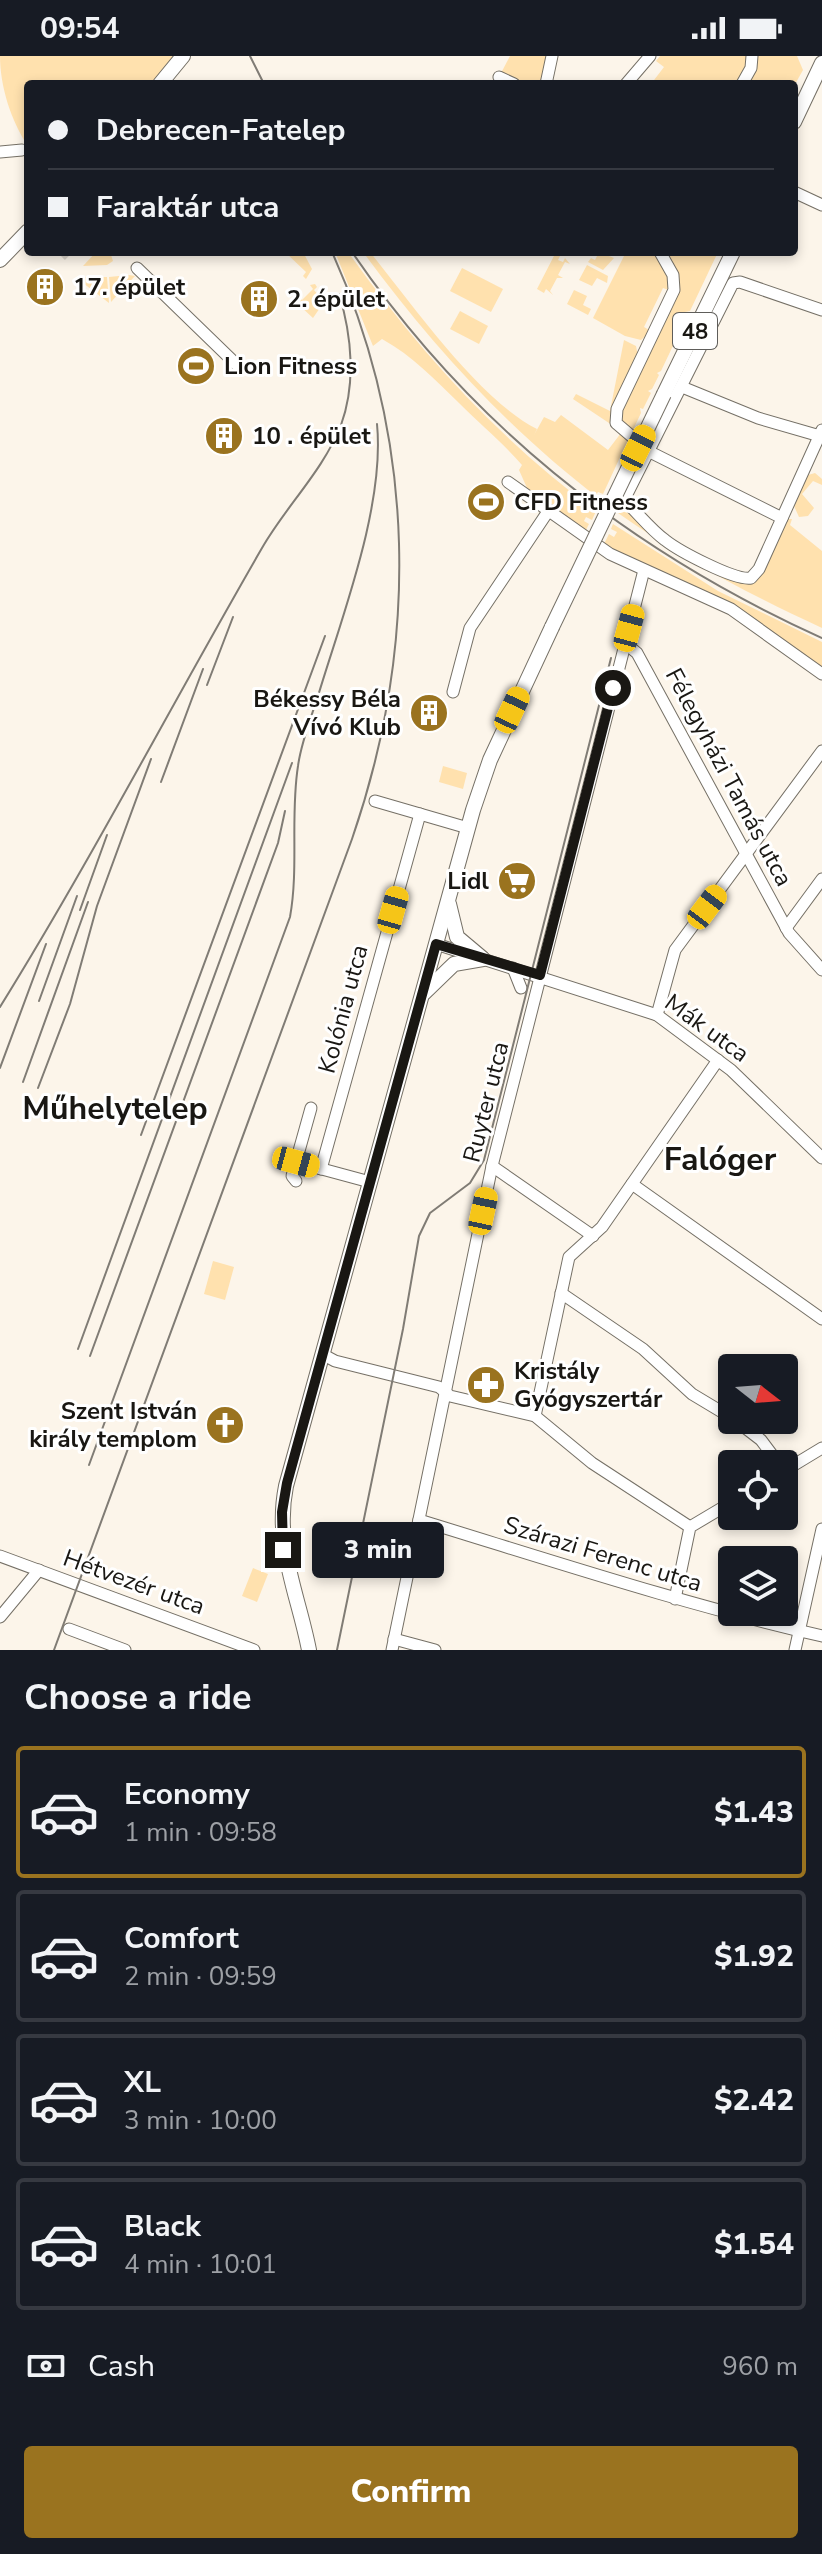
<!DOCTYPE html>
<meta charset="utf-8">
<style>
:root{--surface:#171b24;--page:#20242c;--text:#f1f3f6;--muted:#9ea1a6;--line:#363941;--accent:#9a731f}
body{margin:0;font-family:"Nunito Sans",sans-serif;background:var(--page);color:var(--text);height:100vh;display:flex;flex-direction:column;font-size:30px;white-space:nowrap}
*{box-sizing:border-box;margin:0}
p{font-size:26px;color:var(--muted)}
.icon{flex:none;width:44px;height:44px;fill:none;stroke:currentColor;stroke-width:2;stroke-linecap:round;stroke-linejoin:round}
.map{position:relative;height:1594px;overflow:hidden}
.panel{display:flex;flex-direction:column;background:var(--surface);flex:1}
.panel>*{flex:none}
.guide{position:absolute;left:24px;top:24px;width:774px;height:176px;border-radius:8px;box-shadow:0 4px 12px #0003;display:grid;align-content:center;height:176px;padding:0 24px;background:var(--surface)}
.needle{width:52px;rotate:107deg}
.controls{position:absolute;left:718px;top:1298px;display:grid;gap:16px}
.controls a{display:grid;place-items:center;width:80px;height:80px;border-radius:8px;background:var(--surface);box-shadow:0 4px 12px #0003;font-size:40px}
.end{position:absolute;width:36px;height:36px;margin:-18px;border:10px solid #191713;background:#fff;box-shadow:0 0 0 4px #fff}
.from{border-radius:50%}
.bubble{position:absolute;height:56px;border-radius:8px;background:var(--surface);box-shadow:0 4px 12px #0003;font-size:26px;font-weight:800;line-height:56px;text-align:center}
.car{position:absolute;width:24px;height:48px;margin:-24px -12px;border-radius:10px;box-shadow:0 0 6px 2px #0007;background:linear-gradient(#f5c518 24%,#345 0 40%,#f5c518 0 76%,#345 0 86%,#f5c518 0)}
.guide b{display:flex;align-items:center;gap:28px;height:76px;font-size:30px}
.guide b+b{border-top:2px solid var(--line)}
.guide i{width:20px;height:20px;background:var(--text)}
ul{padding:0;list-style:none}
li{display:flex;align-items:center;gap:24px;height:132px;margin:0 16px 12px;padding:0 8px;border:4px solid var(--line);border-radius:8px}
li div{flex:1}
li b{display:block;font-size:30px}
li em{font-style:normal;font-weight:800}
li.current{border-color:var(--accent)}
li>.icon{width:72px;height:72px;stroke-width:1.5}
h2{padding:0 24px;font-size:36px;line-height:96px}
.pay{display:flex;align-items:center;gap:20px;height:88px;padding:0 24px;font-size:30px}
.pay p{margin-inline-start:auto}
.primary-button{display:flex;gap:16px;margin-top:auto;padding:16px 24px}
.primary-button a{flex:1;height:92px;border-radius:8px;background:var(--accent);color:#fff;font-size:32px;font-weight:800;line-height:92px;text-align:center}
.status{display:flex;justify-content:space-between;align-items:center;height:56px;padding:0 40px;background:var(--surface);direction:ltr}
.status svg{height:22px;fill:currentColor}
.map>svg:first-child{display:block}
.green{fill:#ffe1ae}
.lines{fill:none;stroke-linecap:round;stroke-linejoin:round}
.minor-tunnel{stroke:#dad4ca;stroke-width:11;stroke-dasharray:11 5.5;stroke-linecap:butt}
.minor-casing{stroke:#757066;stroke-width:13}
.major-casing{stroke:#757066;stroke-width:16}
.minor{stroke:#fff;stroke-width:11}
.major{stroke:#fff;stroke-width:14}
.rail{stroke:#807c75;stroke-width:2}
.major-bridge-casing{stroke:#757066;stroke-width:16;stroke-linecap:butt}
.major-bridge{stroke:#fff;stroke-width:14}
.route{stroke:#191713;stroke-width:10}
.labels{text-anchor:middle;stroke-width:6;stroke-linejoin:round;paint-order:stroke}
.shield{fill:#fff;stroke:#5e5d5a;stroke-width:2}
.shield-label{font-size:22px;font-weight:bold;fill:#191713}
.poi-label{font-size:24px;font-weight:bold;fill:#191713;stroke:#fff;text-anchor:start}
.street-label{font-size:24px;fill:#191713;stroke:#fff}
.district-label{font-size:32px;font-weight:bold;fill:#191713;stroke:#fff}
</style>
<div class="status"><b>09:54</b><svg viewBox="0 0 49 12"><path d="M0 12V9h3v3zM5 12V6h3v6zM10 12V3h3v9zM15 12V0h3v12zM26 1h20v11H26zM47 4h2v5h-2z"/></svg></div>
<div class="map">
<svg width="822" height="1594" viewBox="0 0 822 1594">
<rect width="100%" height="100%" fill="#fcf5ea"/>
<g class="green">
<path d="M0 0H179L156 28H28V90C11 65 0 30 0 0Z"/>
<polygon points="510,0 549,0 543,28 519,28 500,19"/>
<polygon points="660,0 749,0 740,28 651,28 664,11 656,5"/>
<polygon points="754,0 797,0 803,14 794,30 744,28"/>
<polygon points="96,196 110,196 113,205 107,209 83,210"/>
<polygon points="303,196 312,213 306,223 303,220 306,216 286,197"/>
<path d="M335 196H348C418 294 498 383 596 455L592 464 586 461 584 465 589 468 585 476 527 432 519 414 522 409C501 385 481 369 459 347 434 323 413 300 382 283L373 290Z"/>
<path d="M363 196H370C412 248 479 344 537 373L534 379 544 361 555 366 561 359 608 394 621 377 628 384 603 438 598 436 596 439 601 444C508 373 432 290 363 196Z"/>
<polygon points="556,196 562,196 558,204 563,206 565,202 570,208 565,206 558,219 563,222 557,222 550,235 553,239 546,233 544,237 537,233"/>
<polygon points="599,196 614,202 603,214 588,206 591,202 595,204"/>
<polygon points="626,196 657,196 669,214 671,235 663,232 644,271 651,275 641,284 625,280 593,262"/>
<polygon points="663,196 718,196 690,255 685,256 688,259 682,272 677,273 680,275 661,315 657,317 659,319 652,333 648,335 651,337 643,353 640,352 641,357 631,378 618,361 673,241"/>
<polygon points="587,209 608,220 607,227 597,222 592,230 579,224"/>
<polygon points="462,212 503,233 491,256 450,235"/>
<polygon points="129,219 135,220 111,246 109,221"/>
<polygon points="81,221 107,221 109,247 83,227"/>
<polygon points="315,228 317,231 314,234 324,246 313,262 300,250 296,253 298,241 302,244 313,233 310,229"/>
<polygon points="574,234 587,240 583,249 591,253 588,259 567,248"/>
<polygon points="460,255 488,270 479,288 450,273"/>
<polygon points="624,284 636,290 638,300 615,371 573,343 576,338 610,355"/>
<polygon points="815,417 822,423 822,429 813,425 802,438 814,452 808,460 799,461 794,450 808,419"/>
<path d="M628 451 665 487 749 527 787 463H792L790 469 822 495V572C750 539 683 503 618 457L621 452 626 455Z"/>
<polygon points="613,468 718,535 822,586 822,614 772,577 603,490 609,478 614,481 617,476 611,473"/>
<polygon points="443,710 467,717 463,733 439,726"/>
<polygon points="213,1205 234,1211 225,1244 204,1238"/>
<polygon points="253,1512 268,1518 257,1546 242,1540"/>
</g>
<g class="lines">
<polyline class="minor-tunnel" points="61,200 65,196"/>
<defs>
<g id="minor">
<polyline points="499,21 514,28"/>
<polyline points="546,28 552,0"/>
<polyline points="626,28 650,0"/>
<polyline points="742,28 751,12 752,0"/>
<polyline points="0,96 22,94"/>
<polyline points="794,136 822,149"/>
<polyline points="660,196 673,219 674,234 617,353 616,367 650,396 782,462"/>
<polyline points="137,212 237,309"/>
<path d="M822 254 740 226 733 227 624 444C638 457 650 473 665 484 679 495 735 525 751 522L759 513 822 374"/>
<polyline points="682,331 758,362 820,380"/>
<polyline points="508,426 610,498 731,553 822,618"/>
<polyline points="625,587 637,597 789,877 822,914"/>
<polyline points="453,636 470,572 549,454"/>
<polyline points="375,745 468,772"/>
<polyline points="786,872 822,823"/>
<polyline points="436,888 657,959 731,1014 822,1102"/>
<polyline points="513,912 521,932"/>
<polyline points="657,959 675,894 822,695"/>
<polyline points="296,1106 370,1126"/>
<polyline points="492,1110 593,1180"/>
<polyline points="321,1113 420,758"/>
<polyline points="296,1125 292,1120 311,1052"/>
<polyline points="632,1128 822,1263"/>
<polyline points="561,1237 643,1293 692,1338 732,1362"/>
<polyline points="322,1298 335,1305 439,1331 450,1340 535,1360 592,1407 690,1471"/>
<polyline points="535,1360 569,1201 602,1171 718,1004"/>
<polyline points="735,1364 761,1384 779,1408"/>
<polyline points="784,1415 822,1392"/>
<path d="M419 1464C553 1505 686 1549 822 1580"/>
<polyline points="0,1500 254,1594"/>
<polyline points="675,1543 690,1471 732,1446"/>
<polyline points="0,1561 39,1514"/>
<polyline points="69,1573 125,1594"/>
<polyline points="394,1583 435,1594"/>
<polyline points="392,1594 492,1110 644,514"/>
<polyline points="795,1594 822,1473"/>
</g>
<g id="major">
<polyline points="160,28 183,0"/>
<polyline points="794,66 822,7"/>
<polyline points="0,204 28,175"/>
<polyline points="664,338 733,196"/>
<polyline points="449,848 457,881 482,902"/>
<polyline points="424,937 454,908 483,903"/>
<path d="M309 1594C298 1537 274 1490 286 1430L473 754 490 704 552 571"/>
</g>
</defs>
<use href="#minor" class="minor-casing"/>
<use href="#major" class="major-casing"/>
<use href="#minor" class="minor"/>
<use href="#major" class="major"/>
<g class="rail">
<polyline points="250,0 264,28"/>
<path d="M352 196C470 369 632 496 822 582"/>
<polyline points="207,629 233,561"/>
<polyline points="161,726 203,613"/>
<polyline points="80,854 107,779"/>
<polyline points="39,945 77,840"/>
<path d="M0 951C93 801 174 644 262 492 286 450 323 415 341 369 356 328 352 280 339 238"/>
<polyline points="0,1012 46,888"/>
<polyline points="23,1026 88,846"/>
<polyline points="38,1032 70,948 97,850 151,703"/>
<polyline points="141,1079 325,580"/>
<polyline points="78,1293 292,707"/>
<polyline points="90,1300 278,787 285,755"/>
<path d="M89 1409 290 861C299 811 290 760 298 710 301 687 311 662 318 640 342 560 385 450 377 368"/>
<path d="M54 1594 352 783C419 589 417 385 332 196"/>
<polyline points="337,1594 403,1273 419,1180 430,1157 470,1127 484,1104 611,602"/>
</g>
<defs>
<polyline id="major-bridge" points="552,571 664,338"/>
</defs>
<use href="#major-bridge" class="major-bridge-casing"/>
<use href="#major-bridge" class="major-bridge"/>
</g>
<g class="lines">
<polyline class="route" points="283,1494 282,1456 287,1427 436,888 540,919 613,632"/>
</g>
<defs>
<symbol id="building-disc" viewBox="-11 -11 22 22"><circle r="9.5" fill="#9a731f" stroke="#fff"/><path d="M-4-6H4V6H1V3H-1V6H-4ZM-2.5-4.3h1.7v1.8h-1.7ZM.8-4.3h1.7v1.8H.8ZM-2.5-1h1.7V.8h-1.7ZM.8-1h1.7V.8H.8Z" fill="#fff"/></symbol>
<symbol id="stadium-disc" viewBox="-11 -11 22 22"><circle r="9.5" fill="#9a731f" stroke="#fff"/><path d="M0-5a6.5 5 0 1 0 0 10a6.5 5 0 1 0 0-10ZM-3.5-1.8h7v3.6h-7Z" fill="#fff"/></symbol>
<symbol id="supermarket-disc" viewBox="-11 -11 22 22"><circle r="9.5" fill="#9a731f" stroke="#fff"/><path d="M-6-5.5h2.5l.6 2H6L4.5 2H-2.5L-4.4-4H-6ZM-1.5 3.2a1.3 1.3 0 1 0 .1 0ZM3 3.2a1.3 1.3 0 1 0 .1 0Z" fill="#fff"/></symbol>
<symbol id="pharmacy-disc" viewBox="-11 -11 22 22"><circle r="9.5" fill="#9a731f" stroke="#fff"/><path d="M-2-6h4v4h4v4h-4v4h-4v-4h-4v-4h4Z" fill="#fff"/></symbol>
<symbol id="church-disc" viewBox="-11 -11 22 22"><circle r="9.5" fill="#9a731f" stroke="#fff"/><path d="M-1.2-6h2.4v3.5h3.3v2.4h-3.3V6h-2.4V-.1h-3.3v-2.4h3.3Z" fill="#fff"/></symbol>
</defs>
<g fill-rule="evenodd">
<use href="#building-disc" x="23" y="209" width="44" height="44"/>
<use href="#building-disc" x="237" y="221" width="44" height="44"/>
<use href="#stadium-disc" x="174" y="288" width="44" height="44"/>
<use href="#building-disc" x="202" y="358" width="44" height="44"/>
<use href="#stadium-disc" x="464" y="424" width="44" height="44"/>
<use href="#building-disc" x="407" y="635" width="44" height="44"/>
<use href="#supermarket-disc" x="495" y="803" width="44" height="44"/>
<use href="#pharmacy-disc" x="464" y="1307" width="44" height="44"/>
<use href="#church-disc" x="203" y="1347" width="44" height="44"/>
</g>
<g class="labels">
<rect class="shield" x="673" y="257" width="44" height="36" rx="6"/>
<g class="shield-label">
<text x="695" y="283">48</text>
</g>
<g class="poi-label">
<text x="73" y="239">17. épület</text>
<text x="287" y="251">2. épület</text>
<text x="224" y="318">Lion Fitness</text>
<text x="252" y="388">10 . épület</text>
<text x="514" y="454">CFD Fitness</text>
<text x="401" y="651" text-anchor="end">Békessy Béla<tspan x="401" dy="28">Vívó Klub</tspan></text>
<text x="489" y="833" text-anchor="end">Lidl</text>
<text x="514" y="1323">Kristály<tspan x="514" dy="28">Gyógyszertár</tspan></text>
<text x="197" y="1363" text-anchor="end">Szent István<tspan x="197" dy="28">király templom</tspan></text>
</g>
<g class="street-label">
<text transform="translate(729 721) rotate(62)" y="8">Félegyházi Tamás utca</text>
<text transform="translate(343 953) rotate(-75)" y="8">Kolónia utca</text>
<text transform="translate(707 972) rotate(36)" y="8">Mák utca</text>
<text transform="translate(486 1046) rotate(-76)" y="8">Ruyter utca</text>
<text transform="translate(603 1498) rotate(17)" y="8">Szárazi Ferenc utca</text>
<text transform="translate(134 1526) rotate(20)" y="8">Hétvezér utca</text>
</g>
<g class="district-label">
<text x="115" y="1063">Műhelytelep</text>
<text x="720" y="1114">Falóger</text>
</g>
</g>
</svg>
<div class="controls">
<a><svg class="needle" viewBox="-14 -14 28 28"><path d="M0-13l5 13h-10z" fill="#e53935"/><path d="M0 13l5-13h-10z" fill="#9ea1a6"/></svg></a>
<a><svg class="icon" aria-label="locate" viewBox="0 0 24 24"><circle cx="12" cy="12" r="6"/><path d="M12 2v4M12 18v4M2 12h4M18 12h4"/></svg></a>
<a><svg class="icon" aria-label="layers" viewBox="0 0 24 24"><path d="M12 4l9 5-9 5-9-5zM3 14l9 5 9-5"/></svg></a>
</div>
<i class="end from" style="left:613px;top:632px"></i>
<i class="end" style="left:283px;top:1494px"></i>
<div class="bubble" style="left:312px;top:1466px;width:132px">3 min</div>
<i class="car" style="left:638px;top:392px;rotate:26deg"></i>
<i class="car" style="left:629px;top:572px;rotate:15deg"></i>
<i class="car" style="left:512px;top:654px;rotate:25deg"></i>
<i class="car" style="left:707px;top:851px;rotate:37deg"></i>
<i class="car" style="left:393px;top:854px;rotate:16deg"></i>
<i class="car" style="left:296px;top:1106px;rotate:105deg"></i>
<i class="car" style="left:483px;top:1155px;rotate:12deg"></i>
<div class="guide">
<b><i class="from"></i>Debrecen-Fatelep</b>
<b><i></i>Faraktár utca</b>
</div>
</div>
<section class="panel">
<h2>Choose a ride</h2>
<ul>
<li class="current"><svg class="icon" aria-label="car" viewBox="0 0 24 24"><path d="M5 17H2v-5l4-1 3-4h7l3 4 3 1v5h-3M9 17h6M6 11h13"/><circle cx="7" cy="17" r="2"/><circle cx="17" cy="17" r="2"/></svg><div><b>Economy</b><p>1 min · 09:58</p></div><em>$1.43</em></li>
<li><svg class="icon" aria-label="car" viewBox="0 0 24 24"><path d="M5 17H2v-5l4-1 3-4h7l3 4 3 1v5h-3M9 17h6M6 11h13"/><circle cx="7" cy="17" r="2"/><circle cx="17" cy="17" r="2"/></svg><div><b>Comfort</b><p>2 min · 09:59</p></div><em>$1.92</em></li>
<li><svg class="icon" aria-label="car" viewBox="0 0 24 24"><path d="M5 17H2v-5l4-1 3-4h7l3 4 3 1v5h-3M9 17h6M6 11h13"/><circle cx="7" cy="17" r="2"/><circle cx="17" cy="17" r="2"/></svg><div><b>XL</b><p>3 min · 10:00</p></div><em>$2.42</em></li>
<li><svg class="icon" aria-label="car" viewBox="0 0 24 24"><path d="M5 17H2v-5l4-1 3-4h7l3 4 3 1v5h-3M9 17h6M6 11h13"/><circle cx="7" cy="17" r="2"/><circle cx="17" cy="17" r="2"/></svg><div><b>Black</b><p>4 min · 10:01</p></div><em>$1.54</em></li>
</ul>
<div class="pay"><svg class="icon" aria-label="cash" viewBox="0 0 24 24"><path d="M3 7h18v10H3z"/><circle cx="12" cy="12" r="2"/></svg>Cash<p>960 m</p></div>
<div class="primary-button"><a>Confirm</a></div>
</section>
